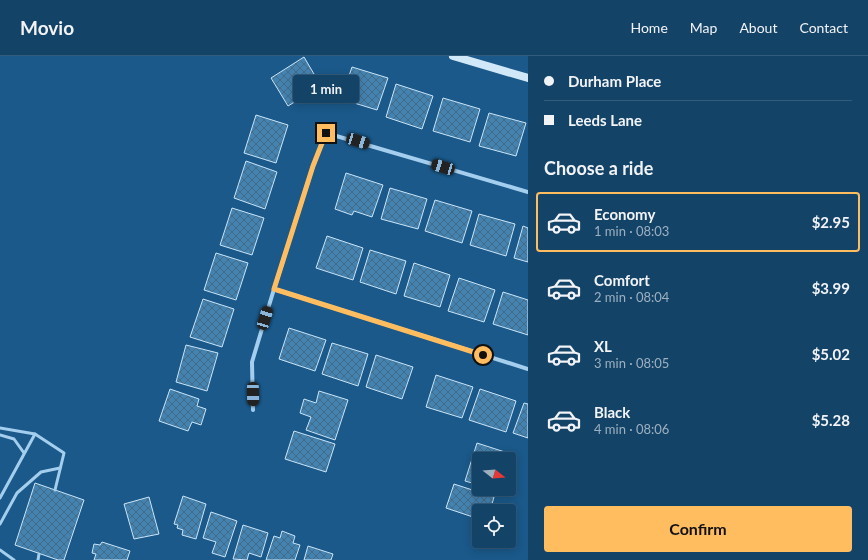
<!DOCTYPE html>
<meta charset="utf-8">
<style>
:root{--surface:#144368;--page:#214e71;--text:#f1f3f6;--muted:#9db0c0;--line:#335c7c;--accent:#ffbd60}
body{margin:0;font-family:Lato,sans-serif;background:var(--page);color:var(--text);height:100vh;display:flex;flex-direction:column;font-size:15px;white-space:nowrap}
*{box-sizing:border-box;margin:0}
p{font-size:13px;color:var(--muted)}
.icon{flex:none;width:22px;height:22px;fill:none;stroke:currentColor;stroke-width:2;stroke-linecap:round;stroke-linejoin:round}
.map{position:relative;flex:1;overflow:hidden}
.details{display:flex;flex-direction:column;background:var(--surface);width:340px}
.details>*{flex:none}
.banner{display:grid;align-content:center;height:88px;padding:0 16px;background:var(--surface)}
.needle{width:26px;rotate:107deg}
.tools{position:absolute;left:472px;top:396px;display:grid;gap:8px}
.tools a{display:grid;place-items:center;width:44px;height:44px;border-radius:4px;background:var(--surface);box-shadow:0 2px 10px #0003,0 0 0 1px var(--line);font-size:20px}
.end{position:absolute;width:18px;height:18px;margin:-9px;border:5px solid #ffbd60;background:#111;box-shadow:0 0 0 2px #111}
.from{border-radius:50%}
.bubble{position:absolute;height:28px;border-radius:4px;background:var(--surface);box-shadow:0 2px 10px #0003,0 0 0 1px var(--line);font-size:13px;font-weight:700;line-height:28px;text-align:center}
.car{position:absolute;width:12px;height:24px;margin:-12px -6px;border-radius:5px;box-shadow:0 0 3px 1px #0007;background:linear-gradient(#222 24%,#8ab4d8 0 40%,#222 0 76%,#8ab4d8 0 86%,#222 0)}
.banner b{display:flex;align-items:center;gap:14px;height:38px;font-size:15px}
.banner b+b{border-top:1px solid var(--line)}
.banner i{width:10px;height:10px;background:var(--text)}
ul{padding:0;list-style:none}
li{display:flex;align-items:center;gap:12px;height:60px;margin:0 8px 6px;padding:0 8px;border:2px solid transparent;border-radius:4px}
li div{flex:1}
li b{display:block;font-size:15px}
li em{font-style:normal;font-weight:700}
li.active{border-color:var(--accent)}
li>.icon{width:36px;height:36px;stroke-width:1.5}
h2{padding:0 16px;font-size:18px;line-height:48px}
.primary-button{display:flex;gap:8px;margin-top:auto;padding:8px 16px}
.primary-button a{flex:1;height:46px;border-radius:4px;background:var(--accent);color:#111;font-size:16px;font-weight:700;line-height:46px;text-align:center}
header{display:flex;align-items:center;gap:24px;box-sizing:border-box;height:56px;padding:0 20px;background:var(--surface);border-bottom:1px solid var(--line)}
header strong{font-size:19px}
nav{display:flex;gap:22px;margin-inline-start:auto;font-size:14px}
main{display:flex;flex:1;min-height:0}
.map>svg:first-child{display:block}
.building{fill:url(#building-cross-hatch);stroke:#cae5f9}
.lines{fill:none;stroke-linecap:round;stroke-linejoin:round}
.lane{stroke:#a4ceed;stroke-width:3}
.street{stroke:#a4ceed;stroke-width:4}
.secondary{stroke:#d1e8f9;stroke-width:8}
.route{stroke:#ffbd60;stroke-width:5}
</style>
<header>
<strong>Movio</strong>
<nav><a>Home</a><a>Map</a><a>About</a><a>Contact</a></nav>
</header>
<main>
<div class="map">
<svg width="528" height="504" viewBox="0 0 528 504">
<defs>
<pattern id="building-cross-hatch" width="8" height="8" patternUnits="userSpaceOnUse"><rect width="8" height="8" fill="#4383b2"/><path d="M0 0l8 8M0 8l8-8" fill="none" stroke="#476a84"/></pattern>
</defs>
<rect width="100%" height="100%" fill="#1a598a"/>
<g class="building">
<polygon points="304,1 321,30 288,50 271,22"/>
<polygon points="352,11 388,22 377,54 341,43"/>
<polygon points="396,28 433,40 422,73 386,61"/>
<polygon points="443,42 480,53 470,86 433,75"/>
<polygon points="489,57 526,67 516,100 479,90"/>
<polygon points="256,59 288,69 276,107 244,97"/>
<polygon points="246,105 277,116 265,153 234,142"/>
<polygon points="346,117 383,129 372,161 354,155 352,159 335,153"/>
<polygon points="390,132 427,143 418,173 381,163"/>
<polygon points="435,144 472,155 462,187 425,175"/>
<polygon points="232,152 264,162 252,199 220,189"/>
<polygon points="479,158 515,168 506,200 470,189"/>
<polygon points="523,170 528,172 528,206 514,202"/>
<polygon points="327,180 363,192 353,224 316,212"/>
<polygon points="370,194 406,205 396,238 360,226"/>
<polygon points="216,197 248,207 236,244 204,234"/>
<polygon points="414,207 450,219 440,251 404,240"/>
<polygon points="459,222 495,234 484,266 448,255"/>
<polygon points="503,236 528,244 528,279 493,268"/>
<polygon points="203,243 234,253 222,291 190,281"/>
<polygon points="289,272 326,284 315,315 279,303"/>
<polygon points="332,287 368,298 358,330 322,318"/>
<polygon points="186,289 218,297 207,335 176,326"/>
<polygon points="376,299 413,311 402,343 366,331"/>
<polygon points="436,319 473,331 462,362 426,351"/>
<polygon points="170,333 199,343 197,350 206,353 201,369 192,366 188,375 159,365"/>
<polygon points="480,333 516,345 506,376 469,364"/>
<polygon points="319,335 348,344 335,384 306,374 311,361 300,357 304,343 316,347"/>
<polygon points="524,347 528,348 528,382 513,377"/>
<polygon points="294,375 335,388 326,416 285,403"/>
<polygon points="477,387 508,397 506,403 479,403 479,429 465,425"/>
<polygon points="35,427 84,444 64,504 58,504 15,489"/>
<polygon points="454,428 494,441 490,455 479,455 479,463 446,452"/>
<polygon points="183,440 206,448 196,483 182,479 183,474 177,472 178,469 174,468"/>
<polygon points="149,441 159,478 134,483 124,448"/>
<polygon points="211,456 237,465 225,501 212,497 216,486 203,482"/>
<polygon points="243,469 268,477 261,501 249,497 247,504 233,503"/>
<polygon points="282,475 295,480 293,487 300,489 295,504 266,504 274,480 280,482"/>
<polygon points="102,486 130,495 127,504 94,504 96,498 92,497 94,488 100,489"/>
<polygon points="308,490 333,498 331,504 304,504"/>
</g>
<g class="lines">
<g class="lane">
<polyline points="0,372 35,378 64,397 55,434"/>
<polyline points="0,379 14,383 24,397"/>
<polyline points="0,442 35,378"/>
<polyline points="0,468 17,437 41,416 60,412"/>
<polyline points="0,494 14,504"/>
<polyline points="38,504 39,498"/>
</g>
<g class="street">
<polyline points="274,233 528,313"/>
<polyline points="253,354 252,306 274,233 313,110 326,77 528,136"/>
</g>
<polyline class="secondary" points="453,0 528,22"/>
</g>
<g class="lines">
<polyline class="route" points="326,77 313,110 274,233 483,299"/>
</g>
</svg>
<div class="tools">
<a><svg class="needle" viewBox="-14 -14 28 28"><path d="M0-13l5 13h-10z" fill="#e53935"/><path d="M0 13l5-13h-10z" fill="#9db0c0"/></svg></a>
<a><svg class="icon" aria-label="locate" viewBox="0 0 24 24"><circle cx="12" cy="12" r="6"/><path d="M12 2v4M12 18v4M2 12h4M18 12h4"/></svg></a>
</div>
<i class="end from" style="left:483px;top:299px"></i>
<i class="end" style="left:326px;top:77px"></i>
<div class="bubble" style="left:293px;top:19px;width:66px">1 min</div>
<i class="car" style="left:358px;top:85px;rotate:107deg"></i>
<i class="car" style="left:443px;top:111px;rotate:287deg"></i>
<i class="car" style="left:265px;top:262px;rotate:17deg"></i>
<i class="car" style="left:253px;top:338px;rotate:179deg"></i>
</div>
<section class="details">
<div class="banner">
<b><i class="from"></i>Durham Place</b>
<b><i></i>Leeds Lane</b>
</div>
<h2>Choose a ride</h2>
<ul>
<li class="active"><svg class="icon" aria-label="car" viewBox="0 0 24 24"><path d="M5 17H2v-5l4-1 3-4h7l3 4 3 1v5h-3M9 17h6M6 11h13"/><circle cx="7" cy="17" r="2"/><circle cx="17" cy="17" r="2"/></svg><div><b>Economy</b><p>1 min · 08:03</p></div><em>$2.95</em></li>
<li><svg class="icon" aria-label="car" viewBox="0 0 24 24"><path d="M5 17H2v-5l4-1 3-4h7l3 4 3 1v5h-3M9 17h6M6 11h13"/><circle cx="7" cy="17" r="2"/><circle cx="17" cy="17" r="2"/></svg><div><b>Comfort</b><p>2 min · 08:04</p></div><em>$3.99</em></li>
<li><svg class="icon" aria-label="car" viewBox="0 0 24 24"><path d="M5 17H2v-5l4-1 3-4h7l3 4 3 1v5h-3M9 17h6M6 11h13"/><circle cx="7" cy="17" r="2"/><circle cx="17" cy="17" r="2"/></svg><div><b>XL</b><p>3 min · 08:05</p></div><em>$5.02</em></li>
<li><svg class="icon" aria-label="car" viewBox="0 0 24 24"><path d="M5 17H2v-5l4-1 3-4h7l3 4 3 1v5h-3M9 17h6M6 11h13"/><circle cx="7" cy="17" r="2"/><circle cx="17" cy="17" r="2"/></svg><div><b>Black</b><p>4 min · 08:06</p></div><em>$5.28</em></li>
</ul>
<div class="primary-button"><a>Confirm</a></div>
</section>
</main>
